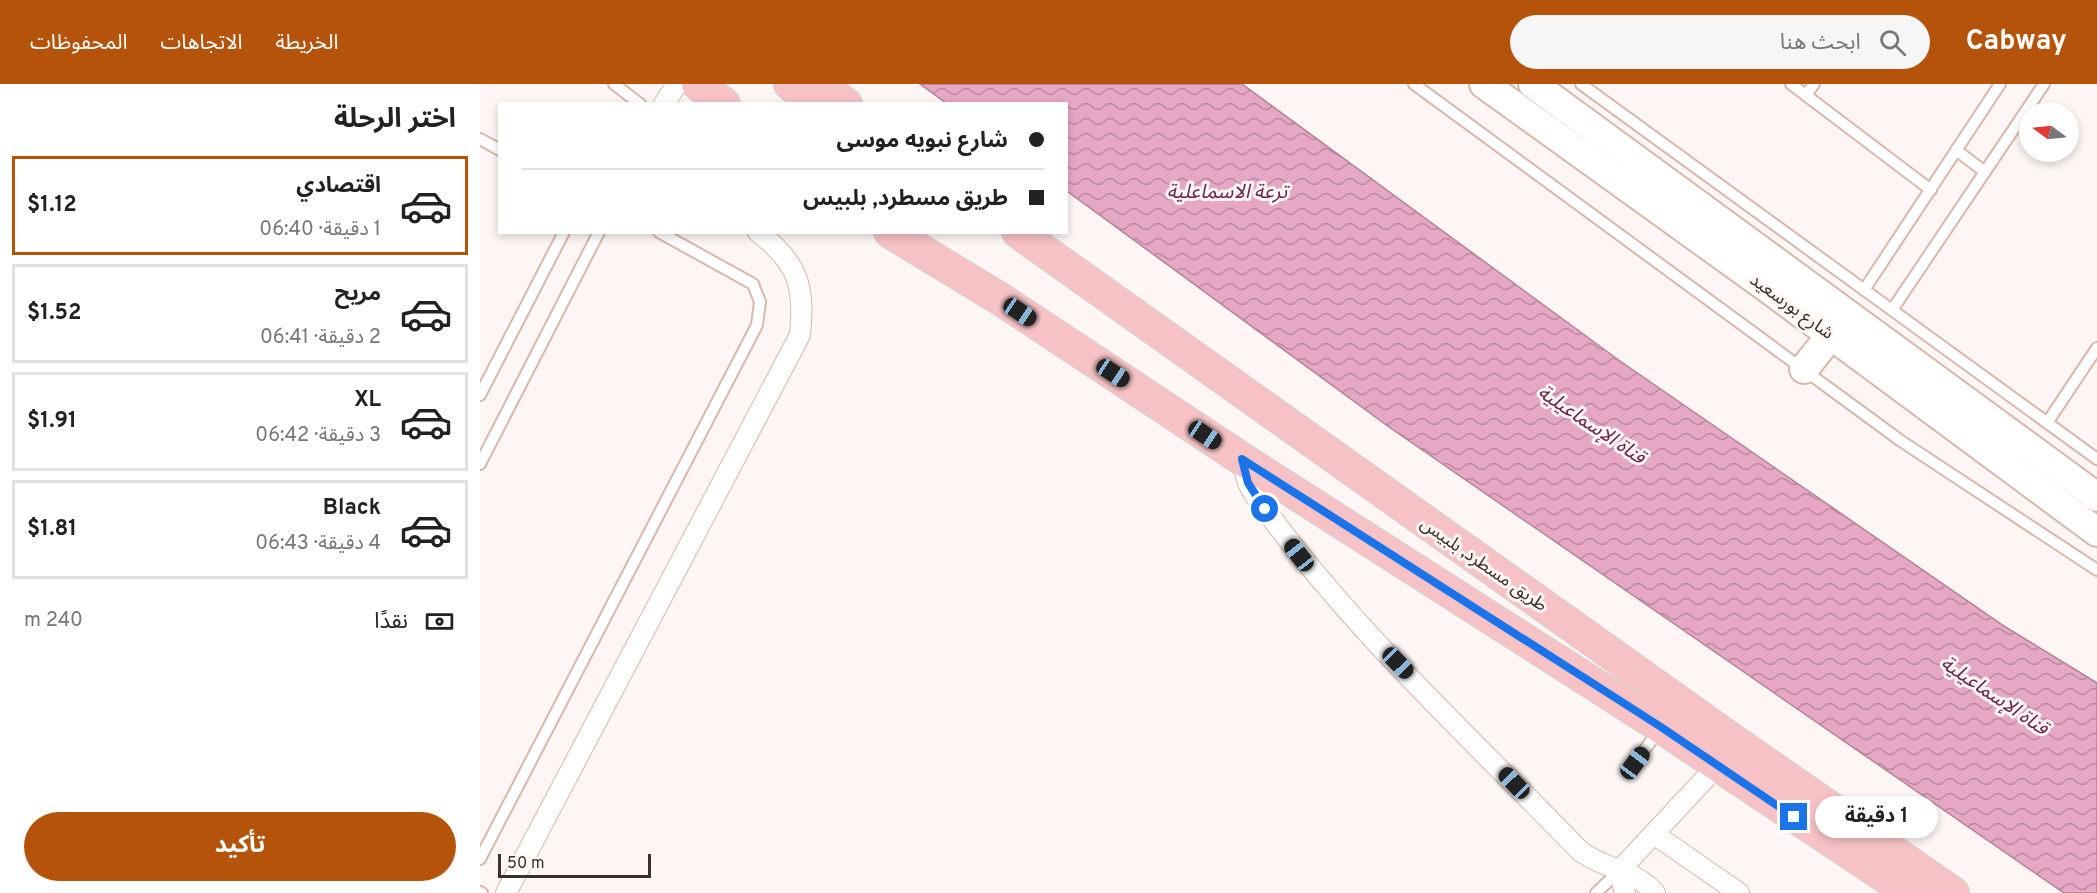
<!DOCTYPE html>
<html lang="ar">
<meta charset="utf-8">
<style>
:root{--surface:#fff;--page:#f6f6f6;--text:#222;--muted:#767676;--line:#e0e0e0;--accent:#b45309}
body{margin:0;font-family:Overpass,"Noto Sans Arabic",sans-serif;background:var(--page);color:var(--text);direction:rtl;height:100vh;display:flex;flex-direction:column;font-size:22px;white-space:nowrap}
*{box-sizing:border-box;margin:0}
p{font-size:20px;color:var(--muted)}
.icon{flex:none;width:33px;height:33px;fill:none;stroke:currentColor;stroke-width:2;stroke-linecap:round;stroke-linejoin:round}
.map{position:relative;flex:1;overflow:hidden;direction:ltr}
.sheet{display:flex;flex-direction:column;background:var(--surface);width:480px}
.sheet>*{flex:none}
.guide{position:absolute;left:18px;top:18px;width:570px;height:132px;border-radius:0px;box-shadow:0 3px 9px #0003;direction:rtl;display:grid;align-content:center;height:132px;padding:0 24px;background:var(--surface)}
.needle{width:39px;rotate:285deg}
.controls{position:absolute;left:1539px;top:18px;display:grid;gap:12px}
.controls a{display:grid;place-items:center;width:60px;height:60px;border-radius:50%;background:var(--surface);box-shadow:0 3px 9px #0003;font-size:30px}
.scale{position:absolute;left:18px;bottom:15px;width:153px;box-sizing:border-box;padding-left:6px;border:3px solid #3c302b;border-top:0;font-size:16px;line-height:21px;white-space:nowrap;color:#3c302b;-webkit-text-stroke:4px #fdf6f4;paint-order:stroke}
.end{position:absolute;width:27px;height:27px;margin:-14px;border:8px solid #1a73e8;background:#fff;box-shadow:0 0 0 3px #fff}
.from{border-radius:50%}
.bubble{position:absolute;height:42px;border-radius:21px;background:var(--surface);box-shadow:0 3px 9px #0003;font-size:20px;font-weight:700;line-height:42px;text-align:center;direction:rtl}
.car{position:absolute;width:18px;height:36px;margin:-18px -9px;border-radius:8px;box-shadow:0 0 4px 2px #0007;background:linear-gradient(#222 24%,#8ab4d8 0 40%,#222 0 76%,#8ab4d8 0 86%,#222 0)}
.guide b{display:flex;align-items:center;gap:21px;height:57px;font-size:22px}
.guide b+b{border-top:2px solid var(--line)}
.guide i{width:15px;height:15px;background:var(--text)}
ul{padding:0;list-style:none}
li{display:flex;align-items:center;gap:18px;height:99px;margin:0 12px 9px;padding:0 12px;border:3px solid var(--line);border-radius:0px}
li div{flex:1}
li b{display:block;font-size:22px}
li em{font-style:normal;font-weight:700}
li.on{border-color:var(--accent)}
li>.icon{width:54px;height:54px;stroke-width:1.5}
h2{padding:0 24px;font-size:27px;line-height:72px}
.pay{display:flex;align-items:center;gap:15px;height:66px;padding:0 24px;font-size:22px}
.pay p{margin-inline-start:auto}
.action{display:flex;gap:12px;margin-top:auto;padding:12px 24px}
.action a{flex:1;height:69px;border-radius:36px;background:var(--accent);color:#fff;font-size:24px;font-weight:700;line-height:69px;text-align:center}
header{display:flex;align-items:center;gap:36px;box-sizing:border-box;height:84px;padding:0 30px;background:var(--accent);color:#fff}
header strong{font-size:28px}
nav{display:flex;gap:33px;margin-inline-start:auto;font-size:21px}
.search{width:420px;height:54px;background:var(--page);display:flex;align-items:center;gap:15px;box-sizing:border-box;padding:0 21px;border-radius:33px;color:var(--muted);font-size:22px}
main{display:flex;flex:1;min-height:0}
.map>svg:first-child{display:block}
.water{fill:url(#water-waves);stroke:#b38396;stroke-width:1.5}
.lines{fill:none;stroke-linecap:round;stroke-linejoin:round}
.service-casing{stroke:#d8b8ac;stroke-width:14}
.minor-casing{stroke:#d8b8ac;stroke-width:22}
.secondary-casing{stroke:#d8b8ac;stroke-width:32}
.primary-casing{stroke:#d4d1d0;stroke-width:34}
.service{stroke:#fff;stroke-width:10}
.minor{stroke:#fff;stroke-width:20}
.secondary{stroke:#fff;stroke-width:28}
.primary{stroke:#f7c2c5;stroke-width:32}
.route{stroke:#1a73e8;stroke-width:8}
.labels{text-anchor:middle;stroke-width:6;stroke-linejoin:round;paint-order:stroke}
.street-label{font-size:18px;fill:#3c302b;stroke:#fdf6f4}
.water-label{font-size:20px;font-style:italic;fill:#6d254d;stroke:#fdf6f4}
</style>
<header>
<strong>Cabway</strong>
<div class="search"><svg class="icon" aria-label="search" viewBox="0 0 24 24"><circle cx="10" cy="10" r="6"/><path d="M15 15l6 6"/></svg>ابحث هنا</div>
<nav><a>الخريطة</a><a>الاتجاهات</a><a>المحفوظات</a></nav>
</header>
<main>
<div class="map">
<svg width="1617" height="809" viewBox="0 0 1617 809">
<defs>
<pattern id="water-waves" width="16" height="10" patternUnits="userSpaceOnUse" patternTransform="scale(1.5)"><rect width="16" height="10" fill="#e6a7c4"/><path d="M0 5q4-4 8 0t8 0" fill="none" stroke="#bc889f"/></pattern>
</defs>
<rect width="100%" height="100%" fill="#fdf6f4"/>
<polygon class="water" points="440,0 762,0 1140,277 1524,542 1617,599 1617,809 1584,809 909,343 587,107 586,20 466,19"/>
<g class="lines">
<defs>
<g id="service">
<polyline points="134,0 160,20"/>
<polyline points="934,0 1421,357 1617,486"/>
<polyline points="1101,0 1617,375"/>
<polyline points="1311,0 1451,106"/>
<polyline points="1326,11 1334,0"/>
<polyline points="0,55 20,66"/>
<polyline points="1476,66 1505,88"/>
<polyline points="1384,206 1520,0"/>
<polyline points="1412,226 1564,0"/>
<polyline points="0,311 84,148"/>
<polyline points="1567,339 1617,264"/>
<polyline points="0,380 119,148"/>
<polyline points="1155,679 1179,646"/>
<polyline points="0,775 277,241 280,218 273,200 179,148"/>
<polyline points="0,808 2,809"/>
<polyline points="1116,809 1139,787"/>
</g>
<g id="minor">
<polyline points="184,20 197,0"/>
<path d="M762 375 768 399 774 410C867 541 989 652 1100 767 1127 787 1153 784 1175 809"/>
<polyline points="1174,750 1259,809"/>
<polyline points="1139,787 1237,682"/>
<polyline points="1139,787 1145,809"/>
<path d="M26 809 320 251C325 201 318 179 278 148"/>
</g>
<g id="secondary">
<polyline points="1004,0 1286,203 1617,448"/>
<polyline points="1053,0 1617,413"/>
<polyline points="1324,285 1351,251"/>
</g>
<g id="primary">
<polyline points="218,0 244,20"/>
<polyline points="310,0 336,20"/>
<polyline points="338,0 366,20"/>
<polyline points="410,148 522,216 762,375 1181,643 1430,809"/>
<polyline points="538,148 1254,657 1473,809"/>
</g>
</defs>
<use href="#service" class="service-casing"/>
<use href="#minor" class="minor-casing"/>
<use href="#secondary" class="secondary-casing"/>
<use href="#primary" class="primary-casing"/>
<use href="#service" class="service"/>
<use href="#minor" class="minor"/>
<use href="#secondary" class="secondary"/>
<use href="#primary" class="primary"/>
</g>
<g class="lines">
<polyline class="route" points="785,425 768,399 762,375 1181,643 1314,733"/>
</g>
<g class="labels">
<g class="street-label">
<text transform="translate(1312 222) rotate(36)" y="6">شارع بورسعيد</text>
<text transform="translate(1004 480) rotate(35)" y="6">طريق مسطرد, بلبيس</text>
</g>
<g class="water-label">
<text x="747" y="114">ترعة الاسماعلية</text>
<text transform="translate(1112 340) rotate(34)" y="7">قناة الإسماعيلية</text>
<text transform="translate(1515 611) rotate(34)" y="7">قناة الإسماعيلية</text>
</g>
</g>
</svg>
<div class="controls">
<a><svg class="needle" viewBox="-14 -14 28 28"><path d="M0-13l5 13h-10z" fill="#e53935"/><path d="M0 13l5-13h-10z" fill="#767676"/></svg></a>
</div>
<div class="scale">50 m</div>
<i class="end from" style="left:785px;top:425px"></i>
<i class="end" style="left:1314px;top:733px"></i>
<div class="bubble" style="left:1335px;top:712px;width:123px">1 دقيقة</div>
<i class="car" style="left:540px;top:228px;rotate:124deg"></i>
<i class="car" style="left:633px;top:289px;rotate:123deg"></i>
<i class="car" style="left:725px;top:351px;rotate:124deg"></i>
<i class="car" style="left:819px;top:471px;rotate:322deg"></i>
<i class="car" style="left:918px;top:579px;rotate:136deg"></i>
<i class="car" style="left:1155px;top:679px;rotate:37deg"></i>
<i class="car" style="left:1034px;top:699px;rotate:316deg"></i>
<div class="guide">
<b><i class="from"></i>شارع نبويه موسى</b>
<b><i></i>طريق مسطرد, بلبيس</b>
</div>
</div>
<section class="sheet">
<h2>اختر الرحلة</h2>
<ul>
<li class="on"><svg class="icon" aria-label="car" viewBox="0 0 24 24"><path d="M5 17H2v-5l4-1 3-4h7l3 4 3 1v5h-3M9 17h6M6 11h13"/><circle cx="7" cy="17" r="2"/><circle cx="17" cy="17" r="2"/></svg><div><b>اقتصادي</b><p>1 دقيقة · 06:40</p></div><em>$1.12</em></li>
<li><svg class="icon" aria-label="car" viewBox="0 0 24 24"><path d="M5 17H2v-5l4-1 3-4h7l3 4 3 1v5h-3M9 17h6M6 11h13"/><circle cx="7" cy="17" r="2"/><circle cx="17" cy="17" r="2"/></svg><div><b>مريح</b><p>2 دقيقة · 06:41</p></div><em>$1.52</em></li>
<li><svg class="icon" aria-label="car" viewBox="0 0 24 24"><path d="M5 17H2v-5l4-1 3-4h7l3 4 3 1v5h-3M9 17h6M6 11h13"/><circle cx="7" cy="17" r="2"/><circle cx="17" cy="17" r="2"/></svg><div><b>XL</b><p>3 دقيقة · 06:42</p></div><em>$1.91</em></li>
<li><svg class="icon" aria-label="car" viewBox="0 0 24 24"><path d="M5 17H2v-5l4-1 3-4h7l3 4 3 1v5h-3M9 17h6M6 11h13"/><circle cx="7" cy="17" r="2"/><circle cx="17" cy="17" r="2"/></svg><div><b>Black</b><p>4 دقيقة · 06:43</p></div><em>$1.81</em></li>
</ul>
<div class="pay"><svg class="icon" aria-label="cash" viewBox="0 0 24 24"><path d="M3 7h18v10H3z"/><circle cx="12" cy="12" r="2"/></svg>نقدًا<p>240 m</p></div>
<div class="action"><a>تأكيد</a></div>
</section>
</main>
